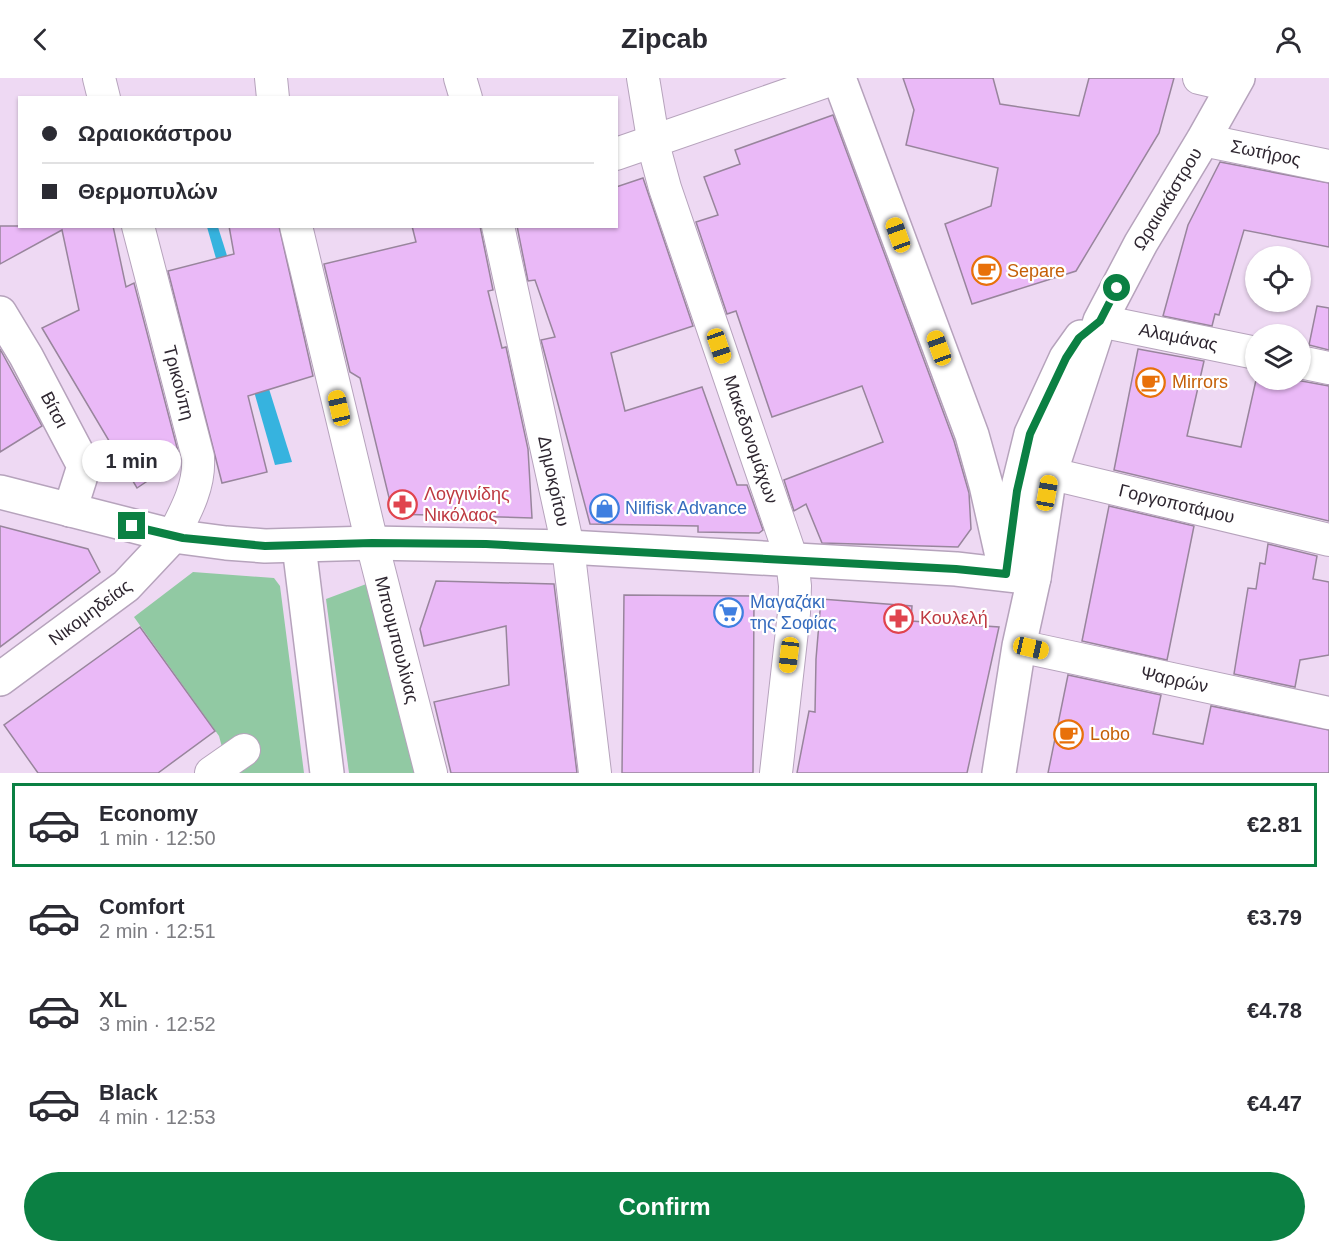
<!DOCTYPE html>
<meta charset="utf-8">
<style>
:root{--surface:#fff;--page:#f7f7f7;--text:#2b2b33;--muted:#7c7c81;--line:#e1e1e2;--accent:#0b8043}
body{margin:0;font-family:Arial,sans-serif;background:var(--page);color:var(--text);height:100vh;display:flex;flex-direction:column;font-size:22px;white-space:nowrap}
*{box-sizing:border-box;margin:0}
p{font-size:20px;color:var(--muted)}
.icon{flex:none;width:33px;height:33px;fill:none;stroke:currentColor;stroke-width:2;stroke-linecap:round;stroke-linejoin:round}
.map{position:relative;height:695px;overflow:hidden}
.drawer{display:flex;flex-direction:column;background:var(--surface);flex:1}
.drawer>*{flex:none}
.guide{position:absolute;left:18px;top:18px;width:600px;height:132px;border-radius:0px;box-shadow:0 2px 4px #0004;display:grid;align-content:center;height:132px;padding:0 24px;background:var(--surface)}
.buttons{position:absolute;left:1245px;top:168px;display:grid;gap:12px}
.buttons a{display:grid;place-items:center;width:66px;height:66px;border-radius:50%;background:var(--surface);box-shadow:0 2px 4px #0004;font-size:30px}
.end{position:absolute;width:27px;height:27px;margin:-14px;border:8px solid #0b8043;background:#fff;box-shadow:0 0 0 3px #fff}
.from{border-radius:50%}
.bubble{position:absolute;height:42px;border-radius:21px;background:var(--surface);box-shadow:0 2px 4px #0004;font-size:20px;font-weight:700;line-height:42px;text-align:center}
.car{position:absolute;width:18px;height:36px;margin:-18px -9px;border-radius:8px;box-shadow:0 0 4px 2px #0007;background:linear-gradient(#f5c518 24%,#345 0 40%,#f5c518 0 76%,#345 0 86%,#f5c518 0)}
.guide b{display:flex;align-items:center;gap:21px;height:57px;font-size:22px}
.guide b+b{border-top:2px solid var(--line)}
.guide i{width:15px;height:15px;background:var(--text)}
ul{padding:10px 0 0;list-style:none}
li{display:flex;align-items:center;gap:18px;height:84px;margin:0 12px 9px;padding:0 12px;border:3px solid transparent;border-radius:0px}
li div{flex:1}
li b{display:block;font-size:22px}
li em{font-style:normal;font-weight:700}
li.current{border-color:var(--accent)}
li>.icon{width:54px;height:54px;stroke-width:1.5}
.action{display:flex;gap:12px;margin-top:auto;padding:12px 24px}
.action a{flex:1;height:69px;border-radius:36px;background:var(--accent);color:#fff;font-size:24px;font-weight:700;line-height:69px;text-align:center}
header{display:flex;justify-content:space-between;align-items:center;height:78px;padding:0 24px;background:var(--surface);font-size:27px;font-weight:700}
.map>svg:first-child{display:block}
.green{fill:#91c9a3}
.water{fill:#36b3df}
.building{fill:#eab9f7;stroke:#98859c;stroke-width:1.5}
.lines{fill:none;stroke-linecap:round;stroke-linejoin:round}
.street-casing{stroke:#b6a3bc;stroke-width:34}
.secondary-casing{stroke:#b6a3bc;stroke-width:36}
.street{stroke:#fff;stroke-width:32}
.secondary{stroke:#fff;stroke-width:33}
.route{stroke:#0b8043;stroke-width:8}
.labels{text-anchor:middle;stroke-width:4.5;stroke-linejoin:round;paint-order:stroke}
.street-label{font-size:18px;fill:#2f2731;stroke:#fff}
.food-label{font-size:18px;fill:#c56008;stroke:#fff;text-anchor:start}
.health-label{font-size:18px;fill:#be3a42;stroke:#fff;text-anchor:start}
.shop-label{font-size:18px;fill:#366cbe;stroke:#fff;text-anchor:start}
</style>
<header><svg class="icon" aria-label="back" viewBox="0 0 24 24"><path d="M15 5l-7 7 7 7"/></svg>Zipcab<svg class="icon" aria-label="person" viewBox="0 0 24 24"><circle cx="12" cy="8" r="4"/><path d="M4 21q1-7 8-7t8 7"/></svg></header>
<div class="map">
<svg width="1329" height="695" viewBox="0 0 1329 695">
<rect width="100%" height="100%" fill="#eed9f3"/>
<g class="green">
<polygon points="193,494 274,500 280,508 304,695 229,695 219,658 134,539"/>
<polygon points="369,505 418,695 349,695 326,521"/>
</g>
<polygon class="water" points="207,149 218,149 292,384 275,387"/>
<g class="building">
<polygon points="903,0 993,0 1000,26 1079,38 1089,0 1174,0 1159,55 1076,193 972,226 945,146 991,128 998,90 906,67 914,32"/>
<polygon points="833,37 954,363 969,415 971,451 958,469 822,465 806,426 794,433 784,402 883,364 862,308 772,339 736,233 727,236 696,144 718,137 704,99 740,86 735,72"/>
<polygon points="1220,84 1329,105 1329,169 1244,152 1219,237 1215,236 1212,248 1163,238 1188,147"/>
<polygon points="643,100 693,248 611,275 625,333 702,309 737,407 747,407 763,452 759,455 698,454 698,448 590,446 541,262 555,259 535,202 528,203 517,148 616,148 616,109"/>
<polygon points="0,148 113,148 126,209 134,205 180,381 137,410 42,250 79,232 62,152 0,186"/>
<polygon points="229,148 279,148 313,298 248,318 267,394 222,405 168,193 234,176"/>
<polygon points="412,148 480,148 493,212 488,213 502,270 506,269 528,371 532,440 393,436 360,300 350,294 324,186 416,164"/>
<polygon points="1317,228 1329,230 1329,272 1309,267"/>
<polygon points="0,271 42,348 0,374"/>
<polygon points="1138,271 1204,283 1187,358 1241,369 1256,302 1296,302 1329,308 1329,443 1114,392"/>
<polygon points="1109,428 1194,448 1167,582 1082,563"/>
<polygon points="0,448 88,471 100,494 0,569"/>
<polygon points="1268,466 1317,478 1313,501 1329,504 1329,577 1300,582 1295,609 1234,596 1248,510 1256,511 1260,485 1265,486"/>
<polygon points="436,503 554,506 577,695 451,695 434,624 509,607 506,548 424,568 420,551"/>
<polygon points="624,517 754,518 753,695 622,695"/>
<polygon points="821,521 912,528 911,543 999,549 967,695 797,695 809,633 815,634 816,581"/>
<polygon points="140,549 215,653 158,695 38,695 4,647"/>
<polygon points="1068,597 1161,617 1153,656 1203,666 1211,628 1329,652 1329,695 1048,695"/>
</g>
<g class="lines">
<defs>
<g id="street">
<polyline points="99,0 104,20"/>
<polyline points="271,0 273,20"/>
<polyline points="460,0 466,20"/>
<path id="s1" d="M643 0 655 73 665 110 792 482 795 508 794 535 776 695"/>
<polyline points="1199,0 1233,8"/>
<path id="s2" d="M1203 62 1329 88"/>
<polyline points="616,76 836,0"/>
<path id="s3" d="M138 148 198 379C200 408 186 433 173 458"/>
<path id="s4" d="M296 148 372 465 431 695"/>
<path id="s5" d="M498 148 568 469 595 695"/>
<path id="s6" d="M1100 243 1256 275"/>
<polyline points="1300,284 1329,290"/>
<path id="s7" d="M1023 389 1329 462"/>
<path id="s8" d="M1019 568 1329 635"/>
<polyline points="211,695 244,672"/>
</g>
<g id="secondary">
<polyline points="839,0 972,357 986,407 1006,496"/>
<path id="s9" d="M0 235 26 278 84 388 70 432"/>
<polyline points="0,414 173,458 226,465 265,468 372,465 568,469 956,491 1034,500"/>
<polyline points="299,468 327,695"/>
<polyline points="1009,474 1017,413 1031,356 1066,280 1081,259"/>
<path id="s10" d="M0 601 126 508 173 458"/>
<path id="s11" d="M999 695 1019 568 1034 500 1050 396 1100 243 1141 165 1203 62 1238 0"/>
</g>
</defs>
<use href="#street" class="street-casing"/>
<use href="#secondary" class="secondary-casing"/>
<use href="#street" class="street"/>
<use href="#secondary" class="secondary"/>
</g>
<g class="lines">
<polyline class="route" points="132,448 183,460 265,468 372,465 486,466 956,491 1006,496 1017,413 1030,356 1066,280 1079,260 1100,243 1117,210"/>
</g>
<defs>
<symbol id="cafe-ring" viewBox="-11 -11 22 22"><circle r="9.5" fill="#fff" stroke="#e8710a" stroke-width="1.5"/><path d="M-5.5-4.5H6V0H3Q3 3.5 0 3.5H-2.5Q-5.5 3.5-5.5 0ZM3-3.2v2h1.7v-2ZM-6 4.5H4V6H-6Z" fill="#e8710a"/></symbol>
<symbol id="pharmacy-ring" viewBox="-11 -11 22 22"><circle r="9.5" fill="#fff" stroke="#e0444e" stroke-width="1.5"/><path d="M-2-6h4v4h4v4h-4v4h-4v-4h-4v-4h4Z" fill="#e0444e"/></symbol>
<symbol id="shop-ring" viewBox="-11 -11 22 22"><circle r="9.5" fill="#fff" stroke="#3f7fe0" stroke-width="1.5"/><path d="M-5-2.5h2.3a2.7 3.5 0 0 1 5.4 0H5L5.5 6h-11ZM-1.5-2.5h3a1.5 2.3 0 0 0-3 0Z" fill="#3f7fe0"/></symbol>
<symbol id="supermarket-ring" viewBox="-11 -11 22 22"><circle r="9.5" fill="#fff" stroke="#3f7fe0" stroke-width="1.5"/><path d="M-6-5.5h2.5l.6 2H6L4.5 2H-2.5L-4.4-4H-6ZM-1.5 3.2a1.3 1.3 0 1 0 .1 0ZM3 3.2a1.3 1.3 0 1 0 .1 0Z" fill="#3f7fe0"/></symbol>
</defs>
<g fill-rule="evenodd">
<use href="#cafe-ring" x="970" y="176" width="33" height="33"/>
<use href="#cafe-ring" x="1134" y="288" width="33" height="33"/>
<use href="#pharmacy-ring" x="386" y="410" width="33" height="33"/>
<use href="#shop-ring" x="588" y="414" width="33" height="33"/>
<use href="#supermarket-ring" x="712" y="518" width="33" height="33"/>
<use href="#pharmacy-ring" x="882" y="524" width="33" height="33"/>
<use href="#cafe-ring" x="1052" y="640" width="33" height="33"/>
</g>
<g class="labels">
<g class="street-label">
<text dy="6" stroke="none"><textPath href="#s2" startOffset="64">Σωτήρος</textPath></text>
<text dy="6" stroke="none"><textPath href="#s11" startOffset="604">Ωραιοκάστρου</textPath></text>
<text dy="6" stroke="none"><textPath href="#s6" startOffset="80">Αλαμάνας</textPath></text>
<text dy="6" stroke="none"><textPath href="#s3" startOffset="162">Τρικούπη</textPath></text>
<text dy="6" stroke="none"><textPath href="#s9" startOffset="111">Βίτσι</textPath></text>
<text dy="6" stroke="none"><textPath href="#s1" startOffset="378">Μακεδονομάχων</textPath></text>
<text dy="6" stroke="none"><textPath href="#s5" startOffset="261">Δημοκρίτου</textPath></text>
<text dy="6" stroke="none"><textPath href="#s7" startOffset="158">Γοργοποτάμου</textPath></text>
<text dy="6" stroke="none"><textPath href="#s10" startOffset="112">Νικομηδείας</textPath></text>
<text dy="6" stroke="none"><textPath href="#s4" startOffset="426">Μπουμπουλίνας</textPath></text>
<text dy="6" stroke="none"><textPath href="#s8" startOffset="159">Ψαρρών</textPath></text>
</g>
<g class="food-label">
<text x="1007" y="199">Separe</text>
<text x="1172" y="310">Mirrors</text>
<text x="1090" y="662">Lobo</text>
</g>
<g class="health-label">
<text x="424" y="422">Λογγινίδης<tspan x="424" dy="21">Νικόλαος</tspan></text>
<text x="920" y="546">Κουλελή</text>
</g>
<g class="shop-label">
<text x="625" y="436">Nilfisk Advance</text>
<text x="750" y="530">Μαγαζάκι<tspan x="750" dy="21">της Σοφίας</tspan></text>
</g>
</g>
</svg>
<div class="buttons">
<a><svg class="icon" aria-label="locate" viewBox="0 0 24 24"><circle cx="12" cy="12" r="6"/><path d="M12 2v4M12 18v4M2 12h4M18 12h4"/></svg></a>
<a><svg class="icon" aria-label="layers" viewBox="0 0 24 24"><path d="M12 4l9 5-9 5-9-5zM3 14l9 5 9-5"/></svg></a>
</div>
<i class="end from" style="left:1117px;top:210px"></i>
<i class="end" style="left:132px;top:448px"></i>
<div class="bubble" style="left:82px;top:362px;width:99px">1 min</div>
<i class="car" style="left:898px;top:157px;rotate:340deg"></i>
<i class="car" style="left:719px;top:268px;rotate:161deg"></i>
<i class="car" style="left:939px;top:270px;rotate:340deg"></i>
<i class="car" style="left:339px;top:330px;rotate:347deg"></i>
<i class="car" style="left:1047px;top:415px;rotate:10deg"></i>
<i class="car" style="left:1031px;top:570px;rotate:103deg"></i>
<i class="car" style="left:789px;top:577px;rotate:187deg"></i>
<div class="guide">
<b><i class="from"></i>Ωραιοκάστρου</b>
<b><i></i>Θερμοπυλών</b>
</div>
</div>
<section class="drawer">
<ul>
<li class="current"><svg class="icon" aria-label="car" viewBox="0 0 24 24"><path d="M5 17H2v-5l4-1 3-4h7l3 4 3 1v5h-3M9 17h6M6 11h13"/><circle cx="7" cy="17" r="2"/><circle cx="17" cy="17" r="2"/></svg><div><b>Economy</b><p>1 min · 12:50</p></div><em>€2.81</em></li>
<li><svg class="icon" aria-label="car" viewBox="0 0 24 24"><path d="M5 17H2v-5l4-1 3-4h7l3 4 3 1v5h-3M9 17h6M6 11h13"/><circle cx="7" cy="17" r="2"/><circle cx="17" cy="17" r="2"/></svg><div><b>Comfort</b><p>2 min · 12:51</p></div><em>€3.79</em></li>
<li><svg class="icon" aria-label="car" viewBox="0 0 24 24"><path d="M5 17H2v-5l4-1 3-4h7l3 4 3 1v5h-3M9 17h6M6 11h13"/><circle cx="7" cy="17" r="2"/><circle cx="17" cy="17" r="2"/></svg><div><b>XL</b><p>3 min · 12:52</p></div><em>€4.78</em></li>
<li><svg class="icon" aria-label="car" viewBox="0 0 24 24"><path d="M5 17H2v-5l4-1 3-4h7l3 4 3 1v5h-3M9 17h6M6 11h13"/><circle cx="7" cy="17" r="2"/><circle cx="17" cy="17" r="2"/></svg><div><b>Black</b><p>4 min · 12:53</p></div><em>€4.47</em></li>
</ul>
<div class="action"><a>Confirm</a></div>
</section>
